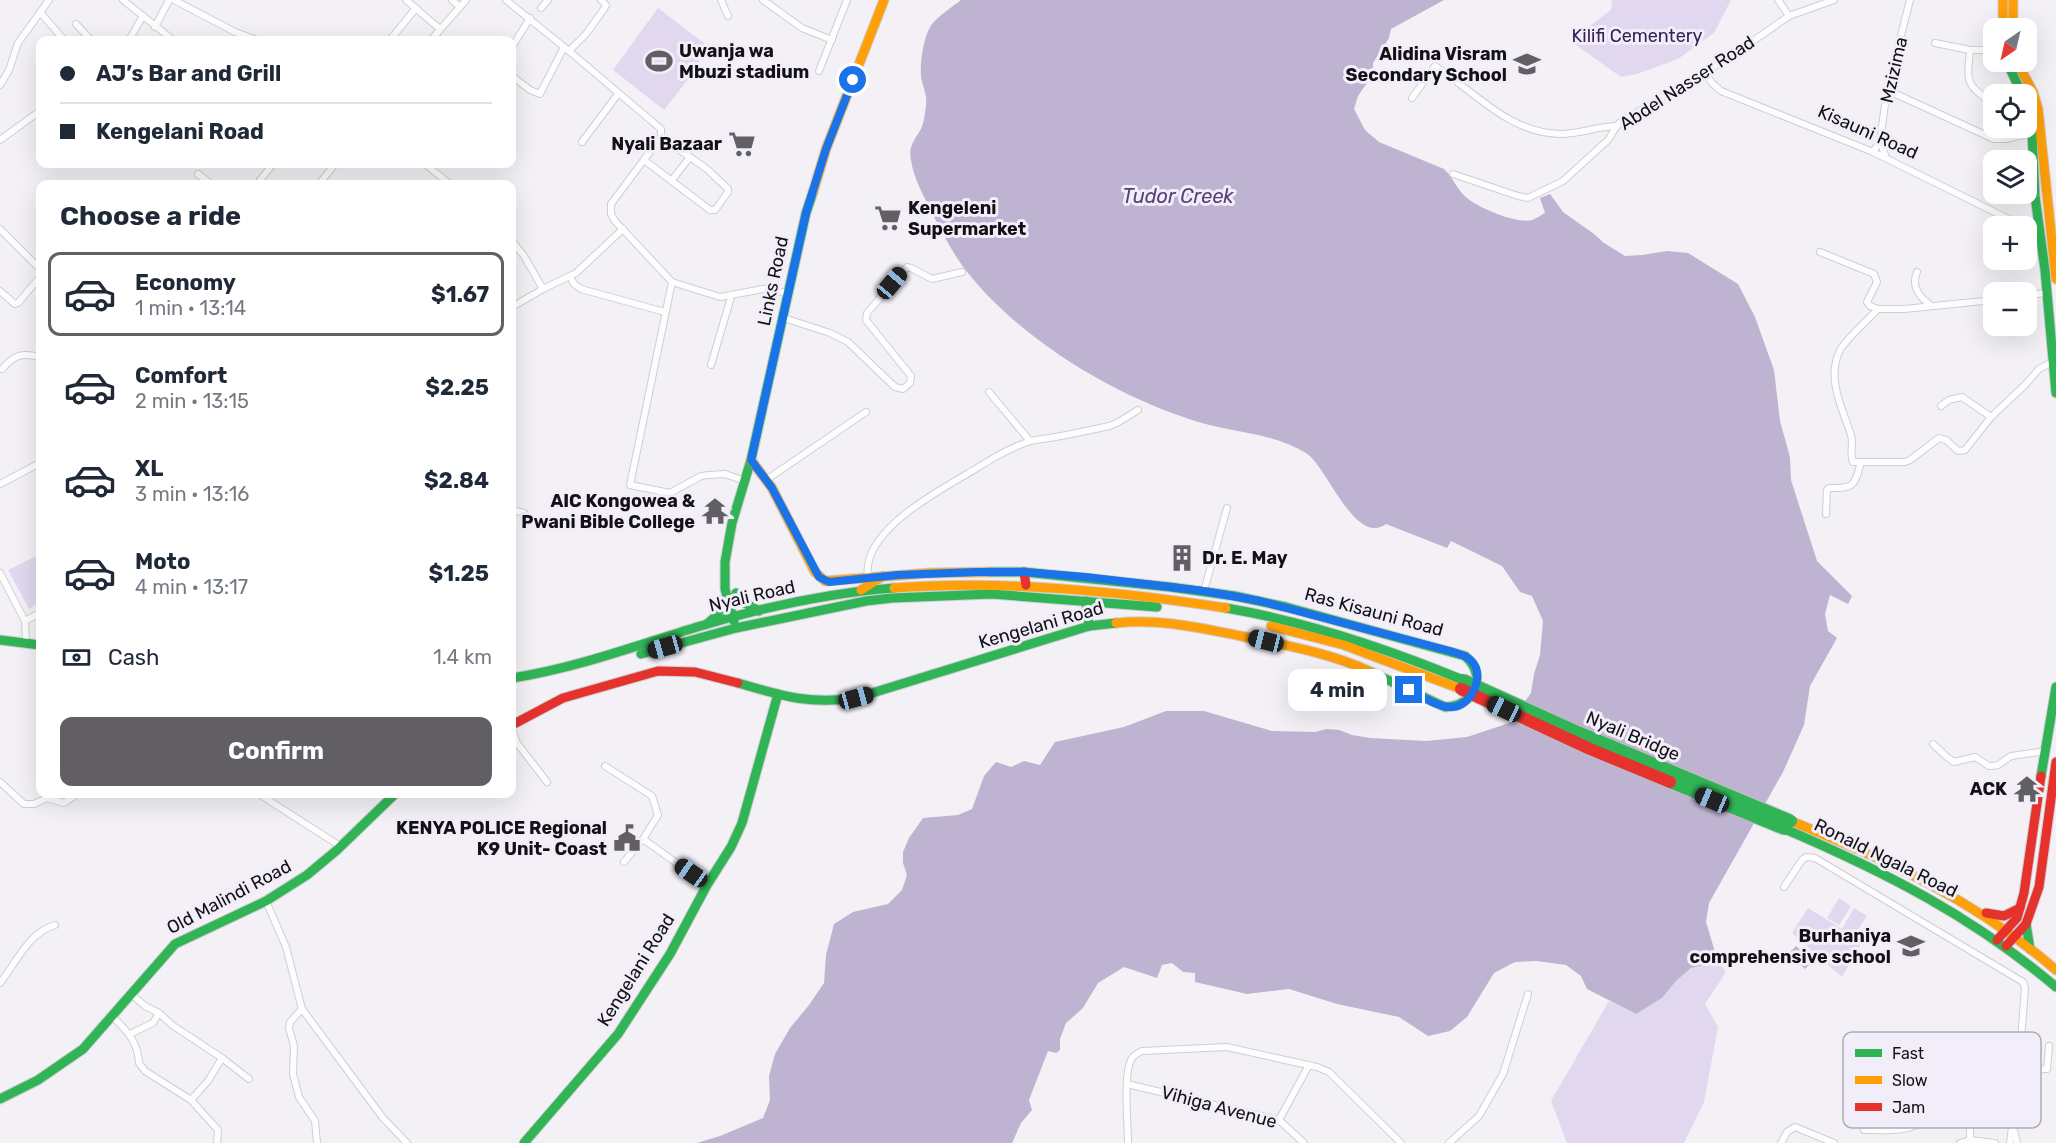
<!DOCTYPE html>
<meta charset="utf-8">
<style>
:root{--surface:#fff;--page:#f6f6f7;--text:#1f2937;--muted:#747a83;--line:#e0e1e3;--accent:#615f64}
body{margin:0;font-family:Rubik,sans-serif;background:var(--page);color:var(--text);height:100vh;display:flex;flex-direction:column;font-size:22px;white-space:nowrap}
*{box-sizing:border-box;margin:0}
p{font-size:20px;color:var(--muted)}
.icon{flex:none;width:33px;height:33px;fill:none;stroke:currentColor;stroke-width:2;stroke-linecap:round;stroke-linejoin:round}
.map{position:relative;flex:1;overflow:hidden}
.panel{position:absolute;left:36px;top:180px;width:480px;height:618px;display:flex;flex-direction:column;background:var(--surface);border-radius:12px;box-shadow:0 6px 24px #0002}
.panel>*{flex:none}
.banner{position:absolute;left:36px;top:36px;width:480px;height:132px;border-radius:12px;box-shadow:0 6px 24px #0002;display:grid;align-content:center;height:132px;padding:0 24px;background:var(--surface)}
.needle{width:39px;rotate:214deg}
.fabs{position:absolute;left:1983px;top:18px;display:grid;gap:12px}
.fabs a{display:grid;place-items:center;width:54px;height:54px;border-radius:12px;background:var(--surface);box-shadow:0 6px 24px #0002;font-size:30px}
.end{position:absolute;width:27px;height:27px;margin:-14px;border:8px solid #1a73e8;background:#fff;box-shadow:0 0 0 3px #fff}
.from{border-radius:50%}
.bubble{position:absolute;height:42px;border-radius:12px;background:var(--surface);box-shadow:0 6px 24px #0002;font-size:20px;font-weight:700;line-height:42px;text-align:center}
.car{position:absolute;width:18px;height:36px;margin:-18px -9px;border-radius:8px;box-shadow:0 0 4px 2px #0007;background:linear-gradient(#222 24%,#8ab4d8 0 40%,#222 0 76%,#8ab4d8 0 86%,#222 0)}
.banner b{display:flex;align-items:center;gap:21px;height:57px;font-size:22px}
.banner b+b{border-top:2px solid var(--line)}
.banner i{width:15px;height:15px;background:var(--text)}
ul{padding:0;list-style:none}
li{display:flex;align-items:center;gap:18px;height:84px;margin:0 12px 9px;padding:0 12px;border:3px solid transparent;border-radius:12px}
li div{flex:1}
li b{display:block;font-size:22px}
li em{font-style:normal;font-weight:700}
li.on{border-color:var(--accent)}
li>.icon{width:54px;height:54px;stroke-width:1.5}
h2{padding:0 24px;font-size:27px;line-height:72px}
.pay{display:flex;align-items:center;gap:15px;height:66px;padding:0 24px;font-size:22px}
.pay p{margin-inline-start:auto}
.button{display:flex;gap:12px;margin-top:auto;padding:12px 24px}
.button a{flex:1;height:69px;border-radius:12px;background:var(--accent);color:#fff;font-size:24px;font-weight:700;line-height:69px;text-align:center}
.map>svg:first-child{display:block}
.green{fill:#e1d8ef}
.water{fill:#beb3d0}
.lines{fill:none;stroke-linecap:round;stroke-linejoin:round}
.street-casing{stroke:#d0ced2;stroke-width:8}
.fast-casing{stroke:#d0ced2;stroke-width:11}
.slow-casing{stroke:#d0ced2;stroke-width:11}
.jam-casing{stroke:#d0ced2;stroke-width:11}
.street{stroke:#fdfdfe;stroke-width:6}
.fast{stroke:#30b455;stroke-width:9}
.slow{stroke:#ff9f0a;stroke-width:9}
.jam{stroke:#e5322d;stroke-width:9}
.fast-bridge-casing{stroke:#c0bcc5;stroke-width:14;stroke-linecap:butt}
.jam-bridge-casing{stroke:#c0bcc5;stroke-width:14;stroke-linecap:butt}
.fast-bridge{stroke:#30b455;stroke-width:12}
.jam-bridge{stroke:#e5322d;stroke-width:12}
.route{stroke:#1a73e8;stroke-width:8}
.labels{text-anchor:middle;stroke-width:6;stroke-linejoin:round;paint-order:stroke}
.park-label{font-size:18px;fill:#372053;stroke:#f2eef9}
.poi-label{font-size:18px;font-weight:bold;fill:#131115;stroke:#f2eef9;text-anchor:end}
.street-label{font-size:18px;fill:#131115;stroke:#f2eef9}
.water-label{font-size:20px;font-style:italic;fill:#574076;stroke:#f2eef9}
.key{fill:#f2eef9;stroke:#afacb5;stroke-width:1.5}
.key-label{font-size:16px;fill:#131115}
</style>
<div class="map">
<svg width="2056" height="1143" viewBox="0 0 2056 1143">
<rect width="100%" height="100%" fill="#f3f1f6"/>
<g class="green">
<polygon points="1612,0 1731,0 1714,33 1678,59 1637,74 1621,77 1576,45 1579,34 1611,10"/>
<polygon points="658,8 705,44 698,58 700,64 664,110 613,70"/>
<polygon points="40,554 40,602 29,609 8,570"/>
<polygon points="1839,898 1851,906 1839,925 1827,918"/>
<polygon points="1808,908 1842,929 1854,908 1867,916 1854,936 1862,942 1842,977 1792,933"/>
<polygon points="1718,962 1726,972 1705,1004 1718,1027 1704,1102 1684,1143 1567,1143 1551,1101 1609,1001 1636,1014 1662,998 1676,981 1691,968"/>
</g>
<g class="water">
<path d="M961 0H1444L1391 29 1389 38 1373 63V74L1358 96 1354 109 1365 130 1379 142 1444 169C1453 177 1458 192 1467 198 1479 208 1516 224 1532 220 1536 219 1541 215 1545 213L1540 198 1550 194 1563 212 1594 234 1604 243 1625 256 1642 255 1667 251 1688 253 1738 284 1755 317 1774 370 1780 421 1790 457 1791 480 1817 561 1852 596 1848 604 1830 595 1825 614 1828 631 1837 638 1810 686 1804 725 1783 772 1709 903 1706 922 1718 962 1691 968 1676 981 1662 998 1636 1014 1587 989 1581 976 1566 965 1537 961 1515 962 1494 973 1467 1017 1450 1031 1428 1036 1399 1017 1337 1004 1289 989 1247 994 1195 982V973L1183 972 1172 963 1162 965 1157 978 1124 967 1098 983 1083 1008 1066 1023 1060 1039V1050L1056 1053 1048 1051 1029 1100 1032 1110 1021 1123 1012 1143H697L720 1136 763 1118 770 1100 769 1076 775 1054 790 1028 809 1005 824 983 826 955 834 924 853 912 888 904 902 890 907 875 903 863V852L909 838 923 818 958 815 972 809 984 776 996 762 1011 767 1024 761 1040 765 1055 742 1124 727 1166 711H1204L1272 731 1315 732 1327 729 1339 730 1352 735 1370 738 1426 741 1467 737 1509 723 1531 693 1534 674 1540 655 1543 621 1532 596 1520 592 1502 566 1451 541 1447 548 1386 524C1355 547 1327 466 1306 453 1274 433 1236 433 1202 423 1119 399 1022 341 968 273 954 256 943 234 933 215 925 198 914 180 911 160 907 141 922 135 924 119 925 112 927 104 926 97 925 89 921 82 921 75 920 61 924 33 933 23 941 14 952 7 961 0Z"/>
<polygon points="1796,946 1813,961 1805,969 1788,954"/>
</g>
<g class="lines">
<defs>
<g id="street">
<polyline points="123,0 173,40"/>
<polyline points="174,0 235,32 257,40"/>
<polyline points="406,0 440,29"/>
<polyline points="452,0 460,7"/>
<polyline points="506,0 569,51 661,129 661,137 611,204 611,214 615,221 672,282 720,297 763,289 788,293"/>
<polyline points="721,0 728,16"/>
<polyline points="763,0 802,28 832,40"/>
<polyline points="1778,0 1789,16"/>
<polyline points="541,8 548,0"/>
<polyline points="40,12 64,40"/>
<polyline points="76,24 91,40"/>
<polyline points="155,27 169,0"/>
<polyline points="129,40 143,16"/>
<polyline points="390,40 416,8"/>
<polyline points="431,40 466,0"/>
<polyline points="1935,43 1970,50 1994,50"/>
<polyline points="512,47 530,18"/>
<path d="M1970 50C1967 82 1965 84 1992 103"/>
<polyline points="569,51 586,34 604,9 606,5 601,0"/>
<polyline points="819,71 847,0"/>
<polyline points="1704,71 1712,83 1721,91 1873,152 2023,226"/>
<polyline points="512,76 530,90 540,94 564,47"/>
<polyline points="0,85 9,70 18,43 49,0"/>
<polyline points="1887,90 1994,139 2005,139 2032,133"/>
<path d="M1412 98 1435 66C1475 92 1509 133 1560 134 1579 134 1596 127 1615 126"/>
<polyline points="0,140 40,111"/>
<polyline points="1880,141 1886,158"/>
<polyline points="582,142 618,94"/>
<polyline points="1873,152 1880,141 1887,90 1910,0"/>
<polyline points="644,160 710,210 715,210 728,192 728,189 707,169 661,137"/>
<polyline points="425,164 450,184"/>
<polyline points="198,174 211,184"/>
<path d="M1453 174 1518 196 1528 198 1563 181 1608 140C1614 133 1614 126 1622 121L1730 57 1789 16 1834 0"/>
<polyline points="672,180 690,157"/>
<polyline points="257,184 273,164"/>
<polyline points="319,184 335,164"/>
<polyline points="2021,226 2038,223"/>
<polyline points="0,229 40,269"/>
<polyline points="512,241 524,256 543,289 576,273 623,229"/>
<polyline points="1820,252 1874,274 1877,282 1867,302 1870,306 1878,309 1904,309 1994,300"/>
<path d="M1917 272C1911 287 1919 296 1930 305"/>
<polyline points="570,276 574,284 581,289 665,312"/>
<polyline points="672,282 630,485 670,493 701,476 709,475 725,474 745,481"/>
<polyline points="0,291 15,304 18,303 40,277"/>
<polyline points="2026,295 2046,293"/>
<polyline points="512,307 543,289"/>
<path d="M1878 309C1869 319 1846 339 1840 350 1826 379 1842 407 1851 435 1854 444 1849 453 1853 462H1905L1910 460 1939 438 1946 440 1958 451 1965 450 1991 417 2025 385 2039 369 2052 362"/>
<polyline points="784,318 830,333 848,342 895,387 903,389 910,383 911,376 866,320 867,313 907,267 911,268 932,279 962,272"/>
<polyline points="711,365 731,297"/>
<path d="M2 369C15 354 22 353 40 357"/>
<polyline points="989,392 1030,441"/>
<polyline points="1941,406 1949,400 1962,397 1991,417"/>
<polyline points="766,480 866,412"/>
<polyline points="0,484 40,463"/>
<polyline points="512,510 524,513"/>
<path d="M1826 514 1827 490 1829 488C1854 488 1854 487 1861 462"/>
<polyline points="0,573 25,621 26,643"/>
<path d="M868 577C861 532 935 493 967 474 987 462 1006 449 1028 442 1036 439 1046 439 1055 437 1073 434 1091 430 1109 426L1117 423 1138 410"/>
<polyline points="1204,591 1227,508"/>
<polyline points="25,621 40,613"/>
<polyline points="512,729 517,743 547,782"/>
<polyline points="1933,744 1947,757 1954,762 1975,757 1989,766 1992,766 1998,765 2011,756 2046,751"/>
<polyline points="605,766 652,796 658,815 643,839 624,862"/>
<polyline points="0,782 24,804 34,804 47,798 64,803 77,794"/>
<polyline points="259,794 340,846"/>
<polyline points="643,839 707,885"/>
<polyline points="1784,887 1802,860 1806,857 1815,858 2023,982 2025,988 2018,1078 2010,1143"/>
<polyline points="266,901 286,947 302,1009 383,1118 407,1143"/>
<path d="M0 983C16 963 29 932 55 925"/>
<polyline points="131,994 145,1006 159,1013 172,1025 222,1058 249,1079"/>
<polyline points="302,1009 290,1022 289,1028 294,1046 293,1074 299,1097 315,1121 317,1143"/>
<path d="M113 1017C127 1031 138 1042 139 1063L145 1071 191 1100 208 1081 222 1058"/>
<polyline points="130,1034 153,1023 159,1013"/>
<polyline points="2019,1070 2047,1069 2049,1046"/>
<polyline points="1127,1084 1279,1120 1304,1143"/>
<polyline points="191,1100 218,1130 217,1143"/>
<polyline points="1279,1120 1309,1065"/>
<path d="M1864 1130C1888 1130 1912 1133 1932 1116 1942 1107 1946 1089 1961 1088L1970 1094V1140"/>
<polyline points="2014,1130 2017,1143"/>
<path d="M1128 1143C1128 1124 1123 1076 1131 1060 1133 1055 1138 1053 1142 1051L1227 1047 1317 1067 1329 1072 1401 1143"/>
<polyline points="1449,1143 1479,1116 1503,1074 1528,994"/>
<polyline points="1781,1143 1787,1132 1795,1127 1834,1143"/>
<polyline points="1960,1143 1970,1140 1995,1143"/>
</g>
<g id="fast">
<polyline points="2007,62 2022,94"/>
<polyline points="2026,104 2032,133 2035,196 2045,270 2056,393"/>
<path d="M989 572H1024L1170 587 1235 596 1286 607 1465 656C1488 676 1475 706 1445 707L1371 672"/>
<polyline points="736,593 745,603 759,611"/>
<polyline points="1086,601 1089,626"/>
<path d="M1226 608C1308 622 1386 648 1463 680"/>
<polyline points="734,621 725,589 725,562 732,523 751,460 806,213 813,192"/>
<polyline points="707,624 717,615 727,598"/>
<polyline points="0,640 40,645"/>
<polyline points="641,654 736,628 866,601 892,598 992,594 1157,607"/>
<path d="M512 678C576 668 635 646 697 627 760 608 828 593 894 588"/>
<path d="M738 683C782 696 810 705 856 698L1089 626 1116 623"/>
<polyline points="2041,776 2056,687"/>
<path d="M1785 829C1885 872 1972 916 2056 987"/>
<polyline points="2026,924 2030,949"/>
<polyline points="0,1099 38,1080 83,1049 175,944 266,901 307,875 337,850 395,794"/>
<polyline points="524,1143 618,1034 670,954 707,885 731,847 742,823 778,694"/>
</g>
<g id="slow">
<polyline points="2003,0 2003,28"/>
<polyline points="2013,0 2013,28"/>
<polyline points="2017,62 2033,92 2038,109 2056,279"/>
<polyline points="813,192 826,149 884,0"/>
<polyline points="751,460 772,488 815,572 825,581 930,573 989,572"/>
<path d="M894 588C1005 580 1116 591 1226 608"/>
<polyline points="861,590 883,576"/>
<path d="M1116 623C1158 618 1200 628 1241 636 1284 645 1331 653 1371 672"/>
<polyline points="1271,626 1344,645 1461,689"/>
<path d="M1791 821C1889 861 1975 900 2056 970"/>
</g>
<g id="jam">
<polyline points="1024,572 1026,585"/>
<polyline points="512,725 563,698 658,671 695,672 738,683"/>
<polyline points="1986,913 2004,916 2020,908"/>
<polyline points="1997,940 2017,918 2024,893 2041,776"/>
<polyline points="2006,946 2026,924 2039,887 2056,762"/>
</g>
</defs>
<use href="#street" class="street-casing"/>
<use href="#fast" class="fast-casing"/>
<use href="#slow" class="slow-casing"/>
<use href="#jam" class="jam-casing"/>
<use href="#street" class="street"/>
<use href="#fast" class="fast"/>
<use href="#slow" class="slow"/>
<use href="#jam" class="jam"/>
<defs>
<g id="fast-bridge">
<polyline points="1463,680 1573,730 1791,821"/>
<polyline points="1670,782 1785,829"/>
</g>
<polyline id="jam-bridge" points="1461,689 1590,749 1670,782"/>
</defs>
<use href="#fast-bridge" class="fast-bridge-casing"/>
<use href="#jam-bridge" class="jam-bridge-casing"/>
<use href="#fast-bridge" class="fast-bridge"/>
<use href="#jam-bridge" class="jam-bridge"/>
</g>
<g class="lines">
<path class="route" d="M853 80 826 149 806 213 751 460 772 488 819 577 829 582 898 575 976 572H1024L1086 577 1204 591 1260 601 1450 651C1459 654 1469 656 1474 664 1484 678 1470 707 1452 707 1438 708 1422 696 1409 690"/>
</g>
<defs>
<symbol id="stadium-bare" viewBox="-9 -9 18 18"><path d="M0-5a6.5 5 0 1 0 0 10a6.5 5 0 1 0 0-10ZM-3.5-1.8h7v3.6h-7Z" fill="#615f64" stroke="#f2eef9" stroke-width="2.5" paint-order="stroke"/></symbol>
<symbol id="school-bare" viewBox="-9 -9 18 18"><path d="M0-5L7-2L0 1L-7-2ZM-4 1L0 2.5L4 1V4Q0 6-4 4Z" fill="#615f64" stroke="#f2eef9" stroke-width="2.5" paint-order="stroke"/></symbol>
<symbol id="supermarket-bare" viewBox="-9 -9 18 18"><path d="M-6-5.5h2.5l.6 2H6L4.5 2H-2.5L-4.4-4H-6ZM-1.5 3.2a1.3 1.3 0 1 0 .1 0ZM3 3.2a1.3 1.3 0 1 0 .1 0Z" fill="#615f64" stroke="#f2eef9" stroke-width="2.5" paint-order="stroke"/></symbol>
<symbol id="temple-bare" viewBox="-9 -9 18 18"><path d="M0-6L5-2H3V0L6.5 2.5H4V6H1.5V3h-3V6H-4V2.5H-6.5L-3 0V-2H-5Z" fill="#615f64" stroke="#f2eef9" stroke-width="2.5" paint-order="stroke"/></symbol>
<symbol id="building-bare" viewBox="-9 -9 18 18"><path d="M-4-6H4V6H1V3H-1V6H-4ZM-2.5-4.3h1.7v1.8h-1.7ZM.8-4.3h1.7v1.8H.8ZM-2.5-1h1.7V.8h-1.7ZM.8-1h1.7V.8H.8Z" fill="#615f64" stroke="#f2eef9" stroke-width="2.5" paint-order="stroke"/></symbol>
<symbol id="civic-bare" viewBox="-9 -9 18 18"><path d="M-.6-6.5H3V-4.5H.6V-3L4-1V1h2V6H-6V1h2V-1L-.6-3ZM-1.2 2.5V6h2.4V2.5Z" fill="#615f64" stroke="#f2eef9" stroke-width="2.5" paint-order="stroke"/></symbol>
</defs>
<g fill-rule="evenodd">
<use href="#stadium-bare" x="640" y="42" width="38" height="38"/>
<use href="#school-bare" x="1508" y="45" width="38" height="38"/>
<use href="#supermarket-bare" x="723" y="125" width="38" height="38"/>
<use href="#supermarket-bare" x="869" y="199" width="38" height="38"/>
<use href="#temple-bare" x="696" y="492" width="38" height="38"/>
<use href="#building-bare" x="1163" y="539" width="38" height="38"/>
<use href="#temple-bare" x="2008" y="770" width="38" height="38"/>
<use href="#civic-bare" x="608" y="819" width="38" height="38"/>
<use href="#school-bare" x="1892" y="927" width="38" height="38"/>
</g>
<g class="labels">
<g class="park-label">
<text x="1637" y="42">Kilifi Cementery</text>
</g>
<g class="poi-label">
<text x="679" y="57" text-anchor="start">Uwanja wa<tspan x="679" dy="21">Mbuzi stadium</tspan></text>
<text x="1507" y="60">Alidina Visram<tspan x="1507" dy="21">Secondary School</tspan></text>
<text x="722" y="150">Nyali Bazaar</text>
<text x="908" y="214" text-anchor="start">Kengeleni<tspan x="908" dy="21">Supermarket</tspan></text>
<text x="695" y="507">AIC Kongowea &amp;<tspan x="695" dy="21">Pwani Bible College</tspan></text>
<text x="1202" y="564" text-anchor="start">Dr. E. May</text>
<text x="2007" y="795">ACK</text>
<text x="607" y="834">KENYA POLICE Regional<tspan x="607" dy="21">K9 Unit- Coast</tspan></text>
<text x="1891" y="942">Burhaniya<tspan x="1891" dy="21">comprehensive school</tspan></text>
</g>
<g class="street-label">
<text transform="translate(1894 70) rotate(-77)" y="6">Mzizima</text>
<text transform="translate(1687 83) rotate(-33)" y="6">Abdel Nasser Road</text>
<text transform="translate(1868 132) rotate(24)" y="6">Kisauni Road</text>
<text transform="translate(773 281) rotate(-78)" y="6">Links Road</text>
<text transform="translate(752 596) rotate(-13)" y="6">Nyali Road</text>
<text transform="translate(1374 612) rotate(15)" y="6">Ras Kisauni Road</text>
<text transform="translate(1041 625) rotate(-16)" y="6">Kengelani Road</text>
<text transform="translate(1633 736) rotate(23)" y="6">Nyali Bridge</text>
<text transform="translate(1886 858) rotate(26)" y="6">Ronald Ngala Road</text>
<text transform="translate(229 897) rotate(-28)" y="6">Old Malindi Road</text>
<text transform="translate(636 970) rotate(-58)" y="6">Kengelani Road</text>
<text transform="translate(1219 1107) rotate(15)" y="6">Vihiga Avenue</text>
</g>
<g class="water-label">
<text x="1178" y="203">Tudor Creek</text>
</g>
</g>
<rect x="1843" y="1032" width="198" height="96" rx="9" class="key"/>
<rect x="1855" y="1049" width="27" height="8" fill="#30b455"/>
<rect x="1855" y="1076" width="27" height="8" fill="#ff9f0a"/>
<rect x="1855" y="1103" width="27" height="8" fill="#e5322d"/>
<g class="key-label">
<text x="1892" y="1059">Fast</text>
<text x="1892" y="1086">Slow</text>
<text x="1892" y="1113">Jam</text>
</g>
</svg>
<div class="fabs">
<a><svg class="needle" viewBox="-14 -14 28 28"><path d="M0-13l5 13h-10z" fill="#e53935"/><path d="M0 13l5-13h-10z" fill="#747a83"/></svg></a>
<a><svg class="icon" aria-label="locate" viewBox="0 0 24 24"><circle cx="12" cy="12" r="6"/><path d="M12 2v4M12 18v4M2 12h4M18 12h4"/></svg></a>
<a><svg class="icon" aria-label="layers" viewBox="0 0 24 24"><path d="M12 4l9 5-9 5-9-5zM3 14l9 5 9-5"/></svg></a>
<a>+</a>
<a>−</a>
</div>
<i class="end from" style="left:853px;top:80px"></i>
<i class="end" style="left:1409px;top:690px"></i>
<div class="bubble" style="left:1288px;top:669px;width:99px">4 min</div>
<i class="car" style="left:892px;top:283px;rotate:40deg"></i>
<i class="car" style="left:1266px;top:641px;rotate:284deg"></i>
<i class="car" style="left:665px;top:647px;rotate:254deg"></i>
<i class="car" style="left:856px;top:698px;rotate:75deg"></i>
<i class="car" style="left:1504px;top:709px;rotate:295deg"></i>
<i class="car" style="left:1712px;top:800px;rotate:293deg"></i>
<i class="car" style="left:691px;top:873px;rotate:305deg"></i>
<div class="banner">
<b><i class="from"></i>AJ’s Bar and Grill</b>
<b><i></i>Kengelani Road</b>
</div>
<section class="panel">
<h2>Choose a ride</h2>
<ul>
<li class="on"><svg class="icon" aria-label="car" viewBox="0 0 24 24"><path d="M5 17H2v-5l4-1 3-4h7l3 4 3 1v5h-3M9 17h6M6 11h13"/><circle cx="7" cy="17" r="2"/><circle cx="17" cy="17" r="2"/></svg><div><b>Economy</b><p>1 min · 13:14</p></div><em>$1.67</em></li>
<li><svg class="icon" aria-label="car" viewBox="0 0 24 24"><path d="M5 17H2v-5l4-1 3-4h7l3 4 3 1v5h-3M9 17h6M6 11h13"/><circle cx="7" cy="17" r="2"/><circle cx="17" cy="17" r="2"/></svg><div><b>Comfort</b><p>2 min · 13:15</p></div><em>$2.25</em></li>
<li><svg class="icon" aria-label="car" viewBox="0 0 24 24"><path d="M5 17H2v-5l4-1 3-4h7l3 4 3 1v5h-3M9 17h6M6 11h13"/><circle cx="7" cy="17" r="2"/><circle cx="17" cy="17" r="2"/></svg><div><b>XL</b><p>3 min · 13:16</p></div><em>$2.84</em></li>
<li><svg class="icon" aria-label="car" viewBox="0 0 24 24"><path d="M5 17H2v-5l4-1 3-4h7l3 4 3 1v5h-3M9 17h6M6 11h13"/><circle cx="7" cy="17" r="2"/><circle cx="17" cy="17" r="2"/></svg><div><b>Moto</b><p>4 min · 13:17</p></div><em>$1.25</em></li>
</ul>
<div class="pay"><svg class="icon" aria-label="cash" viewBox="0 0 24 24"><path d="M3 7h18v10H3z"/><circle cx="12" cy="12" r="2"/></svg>Cash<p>1.4 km</p></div>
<div class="button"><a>Confirm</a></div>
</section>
</div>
